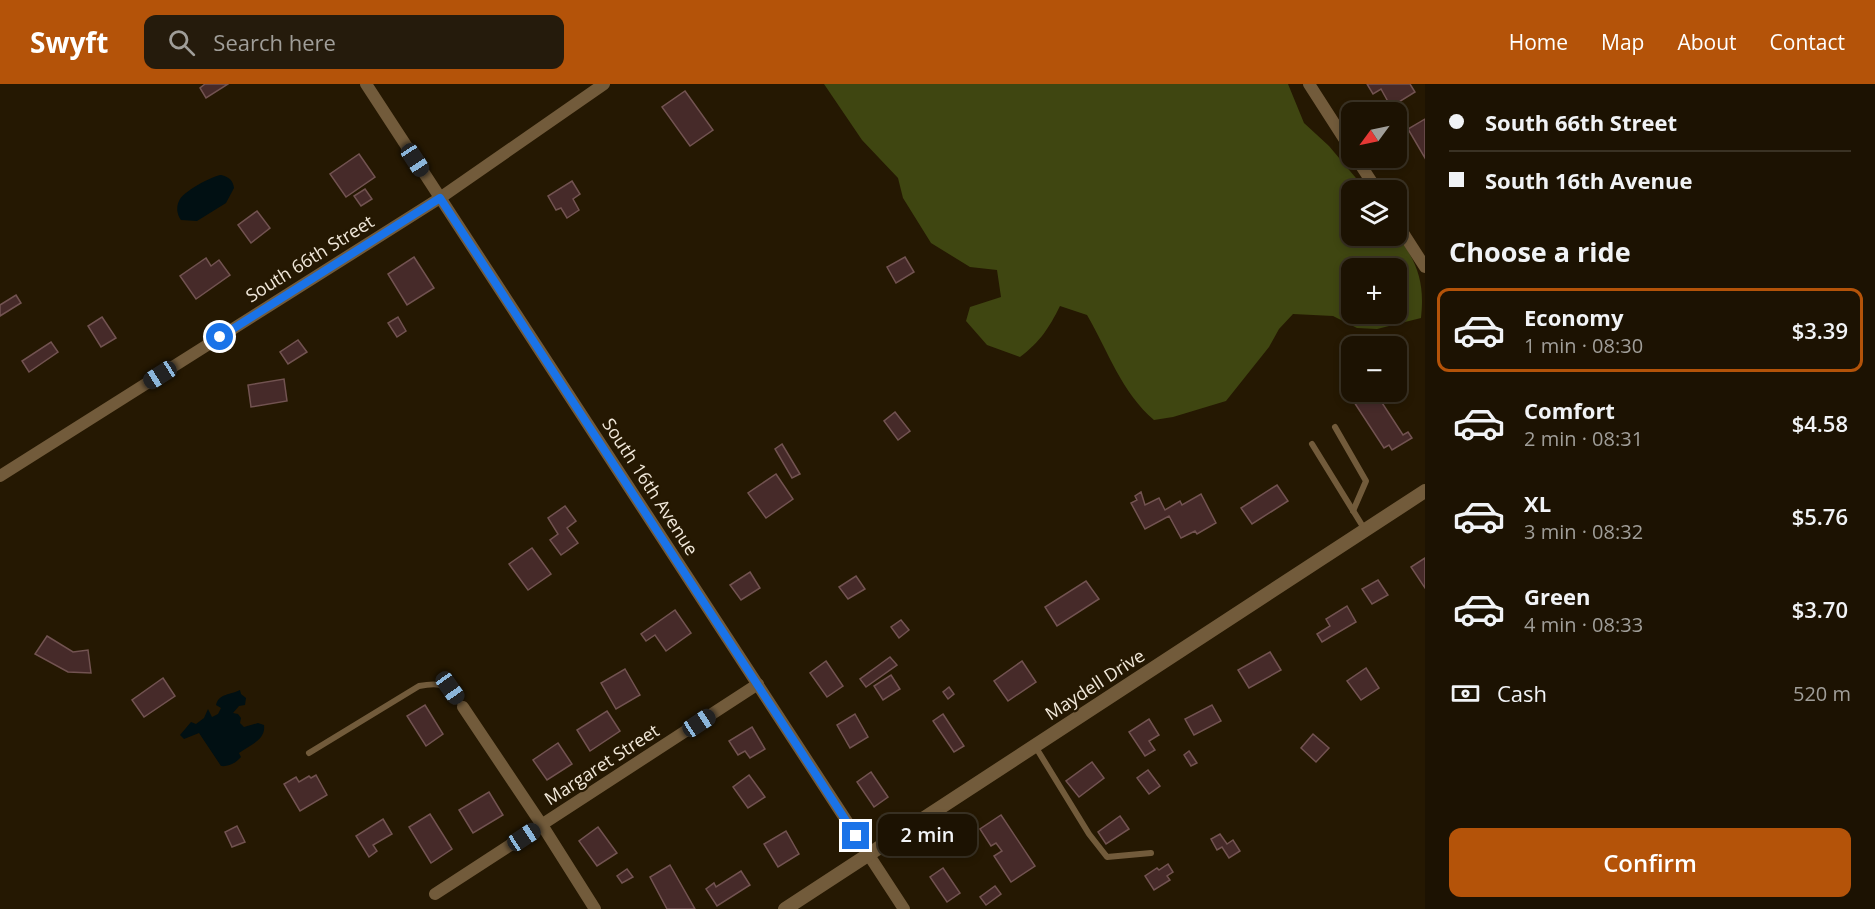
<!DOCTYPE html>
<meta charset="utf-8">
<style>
:root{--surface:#1c1202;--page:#251b0c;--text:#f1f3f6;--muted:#a09e99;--line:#3a3224;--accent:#b45309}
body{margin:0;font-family:"Open Sans",sans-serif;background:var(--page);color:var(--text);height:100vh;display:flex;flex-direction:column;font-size:22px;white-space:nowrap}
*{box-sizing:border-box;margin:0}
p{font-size:20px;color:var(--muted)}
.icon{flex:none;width:33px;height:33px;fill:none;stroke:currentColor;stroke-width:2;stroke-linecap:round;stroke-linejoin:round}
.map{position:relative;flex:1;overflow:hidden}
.details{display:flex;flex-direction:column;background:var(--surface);width:450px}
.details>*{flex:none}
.guide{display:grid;align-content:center;height:132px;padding:0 24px;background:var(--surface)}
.needle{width:39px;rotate:237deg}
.controls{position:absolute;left:1341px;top:18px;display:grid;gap:12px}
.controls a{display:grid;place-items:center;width:66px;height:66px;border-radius:12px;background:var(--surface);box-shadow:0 3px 9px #0003,0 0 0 2px var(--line);font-size:30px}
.end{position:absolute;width:27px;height:27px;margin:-14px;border:8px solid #1a73e8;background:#fff;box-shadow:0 0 0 3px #fff}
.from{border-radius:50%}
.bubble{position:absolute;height:42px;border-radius:12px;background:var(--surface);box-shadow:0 3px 9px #0003,0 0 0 2px var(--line);font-size:20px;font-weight:600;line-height:42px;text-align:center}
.car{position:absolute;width:18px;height:36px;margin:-18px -9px;border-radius:8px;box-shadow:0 0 4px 2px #0007;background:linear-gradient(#222 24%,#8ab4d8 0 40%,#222 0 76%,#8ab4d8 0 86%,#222 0)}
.guide b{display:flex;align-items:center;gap:21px;height:57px;font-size:22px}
.guide b+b{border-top:2px solid var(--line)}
.guide i{width:15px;height:15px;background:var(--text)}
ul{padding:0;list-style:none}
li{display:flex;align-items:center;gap:18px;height:84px;margin:0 12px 9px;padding:0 12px;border:3px solid transparent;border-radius:12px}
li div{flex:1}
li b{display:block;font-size:22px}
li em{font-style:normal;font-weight:600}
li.on{border-color:var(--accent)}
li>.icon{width:54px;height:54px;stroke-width:1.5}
h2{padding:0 24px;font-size:27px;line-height:72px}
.pay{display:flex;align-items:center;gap:15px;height:66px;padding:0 24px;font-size:22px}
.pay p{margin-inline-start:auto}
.cta{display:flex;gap:12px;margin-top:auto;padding:12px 24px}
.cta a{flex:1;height:69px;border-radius:12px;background:var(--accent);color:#fff;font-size:24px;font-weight:600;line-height:69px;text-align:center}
header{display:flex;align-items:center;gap:36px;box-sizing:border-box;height:84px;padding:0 30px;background:var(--accent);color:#fff}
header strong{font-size:28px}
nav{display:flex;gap:33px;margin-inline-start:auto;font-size:21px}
.search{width:420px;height:54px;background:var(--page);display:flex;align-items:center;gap:15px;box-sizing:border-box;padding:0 21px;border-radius:12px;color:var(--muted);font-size:22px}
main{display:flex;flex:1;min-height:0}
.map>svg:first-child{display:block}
.forest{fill:#3f4611;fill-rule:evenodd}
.water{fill:#011013}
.building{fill:#462a29;stroke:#725351;stroke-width:1.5}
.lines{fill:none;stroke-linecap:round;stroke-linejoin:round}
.service{stroke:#725b3b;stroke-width:6}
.minor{stroke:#725b3b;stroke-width:12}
.tertiary{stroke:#725b3b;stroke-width:14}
.route{stroke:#1a73e8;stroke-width:8}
.labels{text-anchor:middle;stroke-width:4.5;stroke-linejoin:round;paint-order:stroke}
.street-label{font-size:18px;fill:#f1e8da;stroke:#251802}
</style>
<header>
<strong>Swyft</strong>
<div class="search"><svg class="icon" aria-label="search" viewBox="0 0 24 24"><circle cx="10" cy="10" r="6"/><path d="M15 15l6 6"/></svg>Search here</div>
<nav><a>Home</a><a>Map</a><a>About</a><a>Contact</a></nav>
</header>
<main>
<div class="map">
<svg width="1425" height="825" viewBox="0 0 1425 825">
<rect width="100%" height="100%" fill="#251802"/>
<path class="forest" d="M824 0H1288L1304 39 1329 62 1366 106H1352V152H1396L1397 150C1417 179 1425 197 1421 234L1377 245 1357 244 1333 232 1293 230 1279 245 1269 263 1226 317 1173 333 1154 336C1122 309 1108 267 1087 231L1060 222C1049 244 1040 258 1020 273L987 261 966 237 970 223 1001 213 997 186 970 183 931 159 903 114 898 94 862 56ZM1352 184H1396V230H1352Z"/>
<g class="water">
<path d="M221 91C229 93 233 96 234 104L226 119 197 137 181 136C177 131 176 123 179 117 182 108 212 92 221 91Z"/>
<path d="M240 606 241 610 246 614 245 621 239 622 233 629 238 630 241 634 240 639 244 643 258 639 264 641C266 656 250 661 239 669L241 673C236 679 228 683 221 682L199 649 184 655 180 651 191 638 196 640 204 634 208 625 212 633 218 630 221 624 216 621C219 609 231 611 240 606Z"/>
</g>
<g class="building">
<polygon points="205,0 228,0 206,14 200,4"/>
<polygon points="1367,0 1410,0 1415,8 1391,23 1381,5 1373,10"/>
<polygon points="685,7 713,46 690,62 662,23"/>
<polygon points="1425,35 1425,74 1408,45"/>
<polygon points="359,70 375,93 346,113 330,90"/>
<polygon points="572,97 580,110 573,115 579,126 567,134 561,124 556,126 548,112"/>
<polygon points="365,105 372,115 361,122 354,112"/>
<polygon points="257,127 270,144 251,159 238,141"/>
<polygon points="414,173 434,204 407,221 388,190"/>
<polygon points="905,173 914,188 896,199 887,183"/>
<polygon points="206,174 211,182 219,176 230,191 196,215 180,192"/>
<polygon points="16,211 21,219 0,232 0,221"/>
<polygon points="102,233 116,254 101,263 88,242"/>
<polygon points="398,233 406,247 397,253 388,239"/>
<polygon points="298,256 307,268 288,280 280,268"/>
<polygon points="51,258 58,268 29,288 22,277"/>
<polygon points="284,295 287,317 251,323 248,301"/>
<polygon points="1352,305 1352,308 1375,308 1403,351 1408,348 1412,354 1392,366 1389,361 1384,364 1354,318 1356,317 1350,306"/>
<polygon points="895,328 910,347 898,356 884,337"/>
<polygon points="782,360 800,390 792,394 775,365"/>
<polygon points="776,390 793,415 766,434 748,409"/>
<polygon points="1277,401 1288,417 1252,440 1241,424"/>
<polygon points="1141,408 1145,421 1159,414 1165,426 1180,417 1182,421 1201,410 1216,439 1197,450 1195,447 1181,454 1169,432 1145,445 1131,419 1137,416 1135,412"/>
<polygon points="565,422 576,437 567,444 578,459 561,471 550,456 558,450 548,434"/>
<polygon points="532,464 551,490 528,506 509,480"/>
<polygon points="1425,474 1425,504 1411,483"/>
<polygon points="750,488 760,504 741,516 730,501"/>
<polygon points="856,492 865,505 848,515 839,503"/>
<polygon points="1378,496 1388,511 1372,520 1362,505"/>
<polygon points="1086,497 1099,515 1057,542 1045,523"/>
<polygon points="1347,522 1356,538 1322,558 1317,550 1330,542 1326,535"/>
<polygon points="675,526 691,549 666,567 655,551 646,557 641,550"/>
<polygon points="901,536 909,546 899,554 891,543"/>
<polygon points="47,552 73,568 88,566 91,589 68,588 35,570"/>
<polygon points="1270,568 1281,586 1249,604 1238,586"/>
<polygon points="890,573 897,581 866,603 860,595"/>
<polygon points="826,577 843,602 827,613 810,589"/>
<polygon points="1022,577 1036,598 1008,617 994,597"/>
<polygon points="1366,584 1379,604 1361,616 1347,597"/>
<polygon points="625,585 640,611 616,625 601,599"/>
<polygon points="891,591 900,605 883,616 874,602"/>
<polygon points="163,594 175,612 144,633 132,616"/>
<polygon points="949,603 954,610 948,615 943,608"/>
<polygon points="425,621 443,650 426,662 407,632"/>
<polygon points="1212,621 1221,637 1194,651 1185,635"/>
<polygon points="607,627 620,647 590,667 577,646"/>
<polygon points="855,630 868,653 850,664 837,641"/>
<polygon points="943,630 964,662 954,668 933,637"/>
<polygon points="1149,635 1159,651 1149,657 1155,666 1145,672 1129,648"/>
<polygon points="752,643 765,665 750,674 745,667 738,671 729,657"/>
<polygon points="1313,650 1329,664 1316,678 1301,664"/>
<polygon points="558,659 572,680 547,696 533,676"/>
<polygon points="1189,667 1197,679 1191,682 1184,671"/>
<polygon points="1092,678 1104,694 1079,713 1066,697"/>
<polygon points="1148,686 1160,702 1149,710 1137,694"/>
<polygon points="871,688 888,713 874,723 857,698"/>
<polygon points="316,691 327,711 300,727 284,700 296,693 299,698 309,692 311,694"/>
<polygon points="749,691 765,713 748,724 733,703"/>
<polygon points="489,708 503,731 473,749 459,726"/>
<polygon points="430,730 452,765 431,779 409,743"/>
<polygon points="1001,731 1035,782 1011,798 994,772 1002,767 996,759 991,762 980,745"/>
<polygon points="1120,732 1129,745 1106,760 1098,748"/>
<polygon points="383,735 392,750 373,761 377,767 369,773 356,752"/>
<polygon points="237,742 245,758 232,763 225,748"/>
<polygon points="598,743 617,769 597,782 579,757"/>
<polygon points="786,747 799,770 778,783 764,760"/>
<polygon points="1220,750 1227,760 1233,756 1240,767 1229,774 1222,763 1217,766 1211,755"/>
<polygon points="1168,780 1173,788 1167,792 1170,796 1154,806 1145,792 1157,784 1159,786"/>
<polygon points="670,781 695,825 667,825 650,793"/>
<polygon points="943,784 960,809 947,818 930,793"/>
<polygon points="627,785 633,793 622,799 617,792"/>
<polygon points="741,787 750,801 717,822 706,805 714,799 716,803"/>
<polygon points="995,802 1001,810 986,821 980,813"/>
</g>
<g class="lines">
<g class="service">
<polyline points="1335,343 1366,397 1353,427"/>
<polyline points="1312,360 1365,446"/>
<polyline points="1035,662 1089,750 1107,773 1151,769"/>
<path d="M309 669 419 602C445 597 448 602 463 623"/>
</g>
<g class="minor">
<polyline points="366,0 904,825"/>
<polyline points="1309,0 1352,67"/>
<polyline points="1356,74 1377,106"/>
<polyline points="1396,138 1425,183"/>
<polyline points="0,392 440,114 604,0"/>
<polyline points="463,623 542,741 595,825"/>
<polyline points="435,810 758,600"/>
</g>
<polyline class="tertiary" points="785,825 1425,407"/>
</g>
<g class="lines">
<polyline class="route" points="220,253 440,114 856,752"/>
</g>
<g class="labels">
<g class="street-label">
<text transform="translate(310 175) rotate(-32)" y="6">South 66th Street</text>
<text transform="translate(650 403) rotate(57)" y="6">South 16th Avenue</text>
<text transform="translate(1095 601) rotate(-33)" y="6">Maydell Drive</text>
<text transform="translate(602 681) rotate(-33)" y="6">Margaret Street</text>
</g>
</g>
</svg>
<div class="controls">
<a><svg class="needle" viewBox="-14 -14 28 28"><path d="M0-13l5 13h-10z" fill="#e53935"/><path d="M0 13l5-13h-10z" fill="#a09e99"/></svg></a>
<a><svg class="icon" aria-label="layers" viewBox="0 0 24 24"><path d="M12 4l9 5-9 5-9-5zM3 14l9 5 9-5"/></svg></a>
<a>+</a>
<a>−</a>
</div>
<i class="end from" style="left:220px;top:253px"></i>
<i class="end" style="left:856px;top:752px"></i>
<div class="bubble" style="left:878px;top:730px;width:99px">2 min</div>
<i class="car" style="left:415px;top:76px;rotate:147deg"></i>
<i class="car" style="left:160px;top:291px;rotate:238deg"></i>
<i class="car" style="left:450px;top:604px;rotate:145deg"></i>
<i class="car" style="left:699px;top:639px;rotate:57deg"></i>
<i class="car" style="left:524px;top:753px;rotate:57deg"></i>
</div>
<section class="details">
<div class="guide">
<b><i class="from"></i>South 66th Street</b>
<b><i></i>South 16th Avenue</b>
</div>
<h2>Choose a ride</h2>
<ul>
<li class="on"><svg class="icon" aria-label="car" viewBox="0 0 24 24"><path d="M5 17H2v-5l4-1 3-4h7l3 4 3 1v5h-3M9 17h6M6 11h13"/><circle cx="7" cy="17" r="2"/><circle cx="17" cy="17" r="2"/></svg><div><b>Economy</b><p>1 min · 08:30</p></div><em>$3.39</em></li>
<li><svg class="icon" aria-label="car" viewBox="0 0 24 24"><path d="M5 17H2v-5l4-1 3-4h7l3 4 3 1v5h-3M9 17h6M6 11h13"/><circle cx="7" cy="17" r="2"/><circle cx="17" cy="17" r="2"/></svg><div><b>Comfort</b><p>2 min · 08:31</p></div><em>$4.58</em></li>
<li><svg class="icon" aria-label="car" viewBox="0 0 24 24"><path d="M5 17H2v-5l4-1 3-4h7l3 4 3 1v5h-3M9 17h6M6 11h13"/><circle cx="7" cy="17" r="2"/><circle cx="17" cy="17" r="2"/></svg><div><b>XL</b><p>3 min · 08:32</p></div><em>$5.76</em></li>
<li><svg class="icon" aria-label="car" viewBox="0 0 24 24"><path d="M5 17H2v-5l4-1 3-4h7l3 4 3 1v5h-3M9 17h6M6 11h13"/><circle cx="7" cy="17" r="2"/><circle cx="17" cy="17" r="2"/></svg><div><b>Green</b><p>4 min · 08:33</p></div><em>$3.70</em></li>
</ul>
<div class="pay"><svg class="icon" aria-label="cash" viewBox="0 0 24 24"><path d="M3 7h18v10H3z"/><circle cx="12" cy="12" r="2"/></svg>Cash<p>520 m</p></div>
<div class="cta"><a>Confirm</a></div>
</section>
</main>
